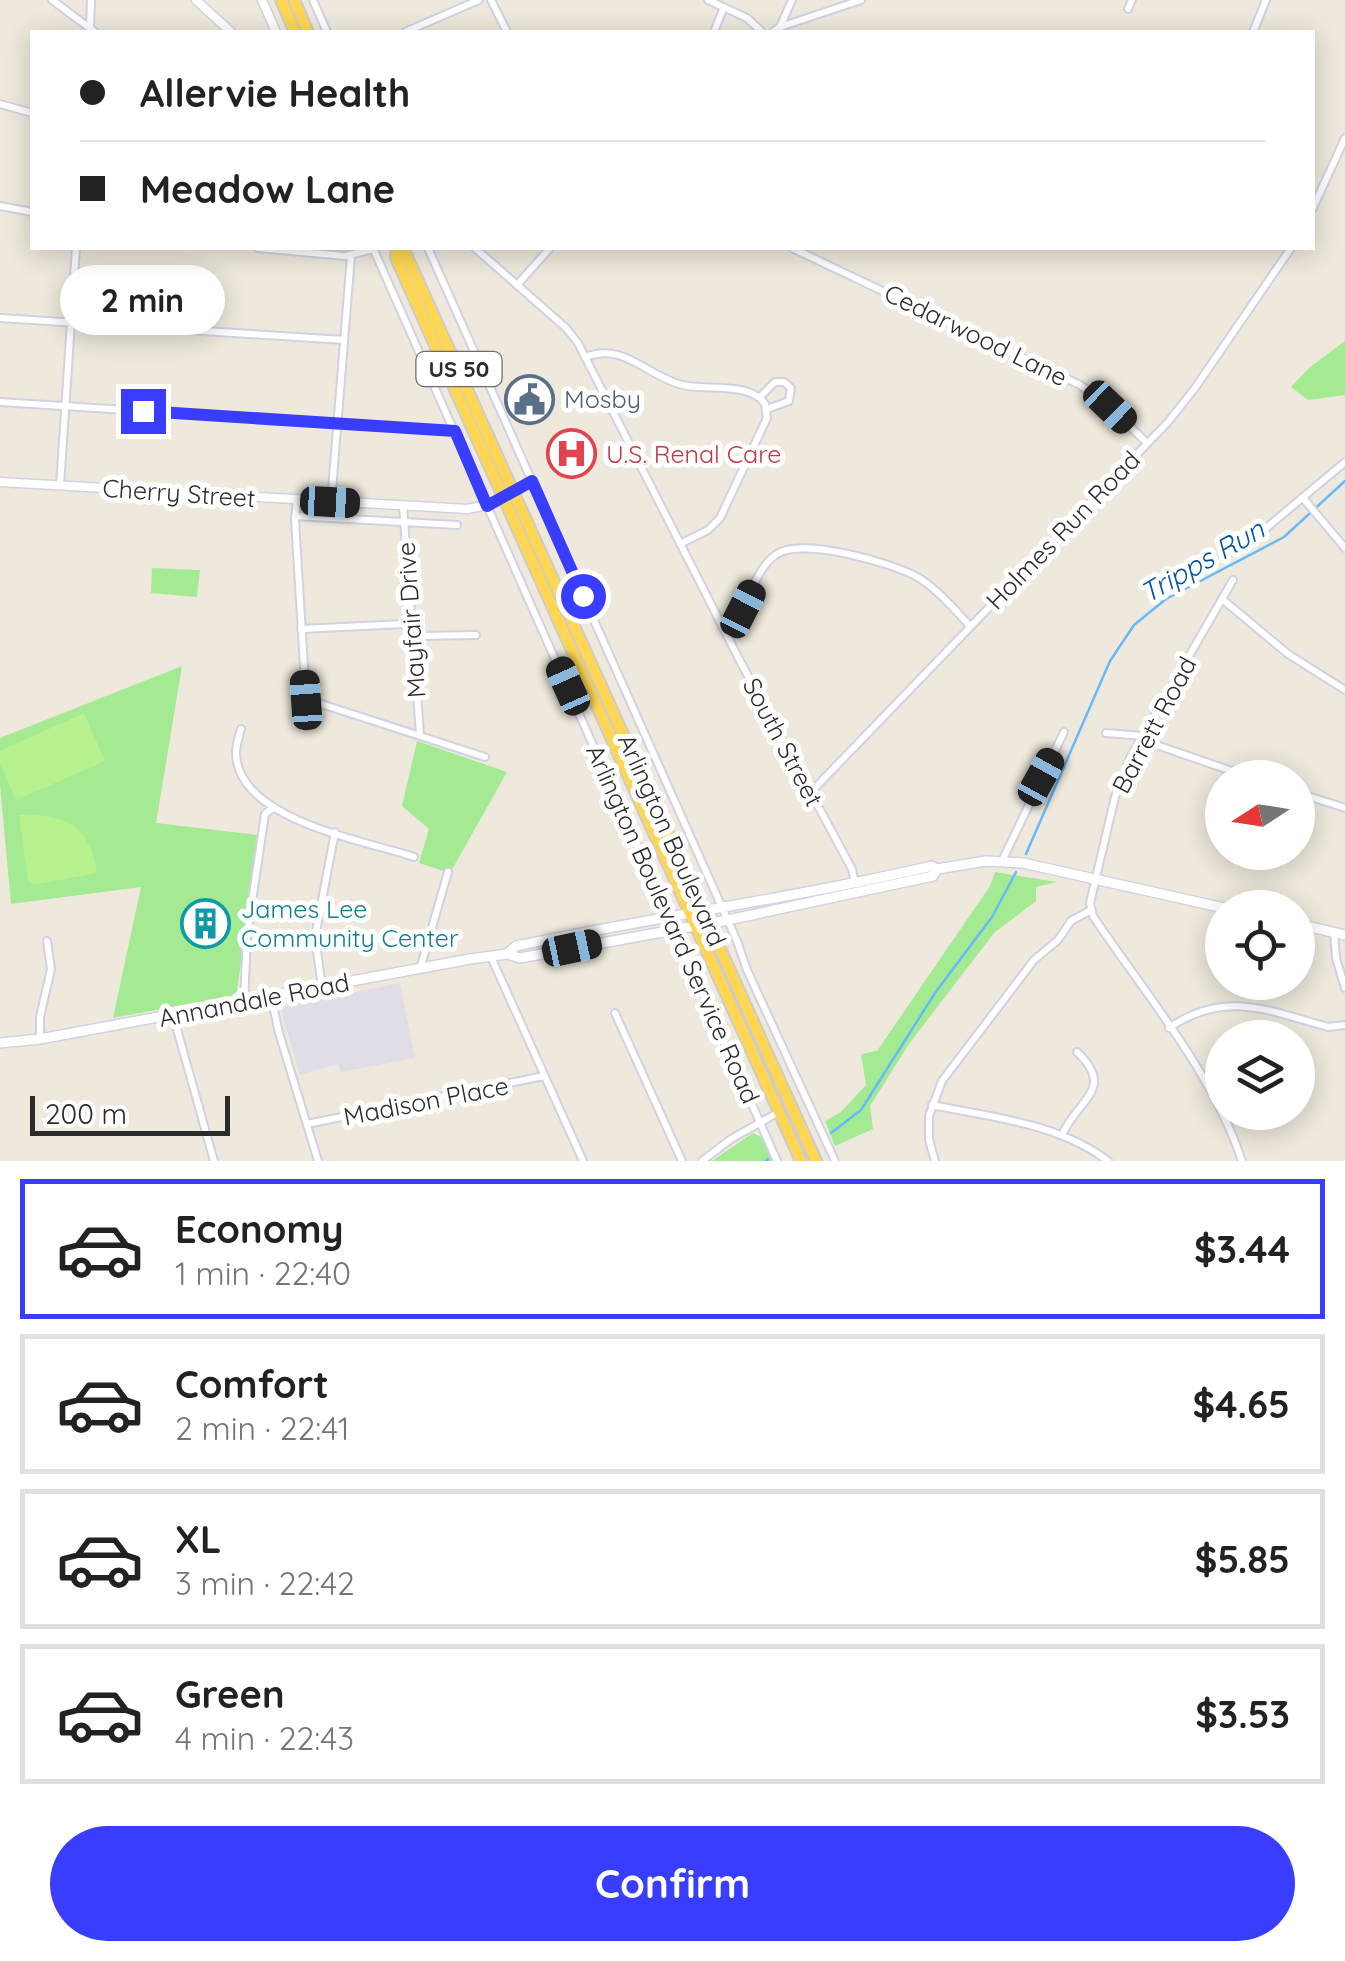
<!DOCTYPE html>
<meta charset="utf-8">
<style>
:root{--surface:#fff;--page:#f6f6f6;--text:#222;--muted:#767676;--line:#e0e0e0;--accent:#383dff}
body{margin:0;font-family:Quicksand,sans-serif;background:var(--page);color:var(--text);height:100vh;display:flex;flex-direction:column;font-size:38px;white-space:nowrap}
*{box-sizing:border-box;margin:0}
p{font-size:32px;color:var(--muted)}
.icon{flex:none;width:55px;height:55px;fill:none;stroke:currentColor;stroke-width:2;stroke-linecap:round;stroke-linejoin:round}
.map{position:relative;height:1161px;overflow:hidden}
.sheet{display:flex;flex-direction:column;background:var(--surface);flex:1}
.sheet>*{flex:none}
.banner{position:absolute;left:30px;top:30px;width:1285px;height:220px;border-radius:0px;box-shadow:0 5px 25px #0003;display:grid;align-content:center;height:220px;padding:0 50px;background:var(--surface)}
.needle{width:65px;rotate:258deg}
.buttons{position:absolute;left:1205px;top:760px;display:grid;gap:20px}
.buttons a{display:grid;place-items:center;width:110px;height:110px;border-radius:50%;background:var(--surface);box-shadow:0 5px 25px #0003;font-size:50px}
.scale{position:absolute;left:30px;bottom:25px;width:200px;box-sizing:border-box;padding-left:10px;border:5px solid #2b2b2b;border-top:0;font-size:28px;line-height:35px;white-space:nowrap;color:#2b2b2b;-webkit-text-stroke:8px #fff;paint-order:stroke}
.end{position:absolute;width:45px;height:45px;margin:-22px;border:12px solid #383dff;background:#fff;box-shadow:0 0 0 5px #fff}
.from{border-radius:50%}
.bubble{position:absolute;height:70px;border-radius:35px;background:var(--surface);box-shadow:0 5px 25px #0003;font-size:32px;font-weight:700;line-height:70px;text-align:center}
.car{position:absolute;width:30px;height:60px;margin:-30px -15px;border-radius:12px;box-shadow:0 0 8px 2px #0007;background:linear-gradient(#222 24%,#8ab4d8 0 40%,#222 0 76%,#8ab4d8 0 86%,#222 0)}
.banner b{display:flex;align-items:center;gap:35px;height:95px;font-size:38px}
.banner b+b{border-top:2px solid var(--line)}
.banner i{width:25px;height:25px;background:var(--text)}
ul{padding:18px 0 0;list-style:none}
li{display:flex;align-items:center;gap:30px;height:140px;margin:0 20px 15px;padding:0 30px;border:5px solid var(--line);border-radius:0px}
li div{flex:1}
li b{display:block;font-size:38px}
li em{font-style:normal;font-weight:700}
li.selected{border-color:var(--accent)}
li>.icon{width:90px;height:90px;stroke-width:1.5}
.action{display:flex;gap:20px;margin-top:auto;padding:20px 50px}
.action a{flex:1;height:115px;border-radius:60px;background:var(--accent);color:#fff;font-size:40px;font-weight:700;line-height:115px;text-align:center}
.map>svg:first-child{display:block}
.industrial{fill:#e1dde6}
.green{fill:#a3ea93}
.pitch{fill:#b7f28e}
.lines{fill:none;stroke-linecap:round;stroke-linejoin:round}
.stream{stroke:#66baf9;stroke-width:2.5}
.minor-casing{stroke:#d1d1e5;stroke-width:10}
.tertiary-casing{stroke:#d1d1e5;stroke-width:11}
.secondary-casing{stroke:#d1d1e5;stroke-width:12}
.trunk-casing{stroke:#ccc;stroke-width:14}
.minor{stroke:#fff;stroke-width:6}
.tertiary{stroke:#fff;stroke-width:8}
.secondary{stroke:#fff;stroke-width:9}
.trunk{stroke:#fed654;stroke-width:10}
.route{stroke:#383dff;stroke-width:12}
.labels{text-anchor:middle;stroke-width:10;stroke-linejoin:round;paint-order:stroke}
.shield{fill:#fff;stroke:#6b6b6b;stroke-width:2.5}
.shield-label{font-size:22px;font-weight:bold;fill:#2b2b2b}
.street-label{font-size:25px;fill:#2b2b2b;stroke:#fff}
.service-label{font-size:25px;fill:#4e5e75;stroke:#fff;text-anchor:start}
.health-label{font-size:25px;fill:#be3a42;stroke:#fff;text-anchor:start}
.culture-label{font-size:25px;fill:#0d838f;stroke:#fff;text-anchor:start}
.water-label{font-size:28px;font-style:italic;fill:#0154a9;stroke:#fff}
</style>
<div class="map">
<svg width="1345" height="1161" viewBox="0 0 1345 1161">
<rect width="100%" height="100%" fill="#eee9dc"/>
<polygon class="industrial" points="400,983 415,1058 341,1072 338,1064 300,1075 282,1014 283,1007"/>
<g class="green">
<polygon points="1345,341 1345,395 1308,400 1291,387 1309,368"/>
<polygon points="152,568 200,570 197,597 151,593"/>
<polygon points="182,666 156,823 259,835 237,991 231,996 113,1018 141,887 11,904 0,785 0,738"/>
<polygon points="417,741 507,772 450,873 419,863 429,829 402,806"/>
<polygon points="995,872 1057,882 1036,887 1036,901 994,933 909,1044 870,1106 873,1129 835,1146 825,1121 841,1112 866,1085 861,1054 877,1051 990,886"/>
<polygon points="753,1133 763,1138 773,1161 712,1161"/>
</g>
<g class="pitch">
<polygon points="84,713 105,761 16,800 0,763 0,751"/>
<path d="M19 815C66 814 89 824 97 873L33 885 28 881Z"/>
</g>
<g class="lines">
<g class="stream">
<polyline points="1026,854 1110,661 1134,625 1166,599 1284,537 1345,481"/>
<polyline points="831,1133 861,1110 935,993 992,917 1016,872"/>
<polyline points="766,1161 768,1159"/>
</g>
<defs>
<g id="minor">
<polyline points="52,0 95,32"/>
<polyline points="313,0 327,32"/>
<polyline points="491,0 507,32"/>
<polyline points="708,0 747,18 762,32"/>
<polyline points="1128,9 1132,0"/>
<polyline points="780,27 861,0"/>
<polyline points="90,29 91,0"/>
<polyline points="405,32 479,0"/>
<polyline points="714,32 724,7"/>
<polyline points="773,32 780,27 792,0"/>
<polyline points="1253,32 1266,0"/>
<polyline points="0,104 32,113"/>
<polyline points="0,206 32,212"/>
<polyline points="1312,210 1345,138"/>
<polyline points="258,248 345,256 374,249"/>
<polyline points="373,248 777,1161"/>
<polyline points="428,248 737,941 747,970 835,1161"/>
<polyline points="475,248 566,328 578,343 740,661 852,869 855,884"/>
<polyline points="792,248 1080,385 1110,407 1147,443"/>
<polyline points="517,285 550,248"/>
<polyline points="0,318 344,340"/>
<path d="M585 357C624 342 645 375 682 385 707 391 749 381 765 404L767 418 720 518 708 530 680 544"/>
<polyline points="760,397 775,382 784,382 791,388 789,401 767,409"/>
<polyline points="0,402 455,431"/>
<polyline points="60,485 76,248"/>
<polyline points="514,490 532,481"/>
<polyline points="1303,498 1345,548"/>
<polyline points="297,500 295,520 306,699 485,757"/>
<polyline points="331,502 351,256"/>
<polyline points="403,506 420,734"/>
<polyline points="295,516 457,525"/>
<polyline points="1232,552 1259,534 1345,462"/>
<path d="M1233 580 1130 758 1115 797 1090 903 1093 916C1145 994 1212 1071 1242 1161"/>
<polyline points="1222,599 1288,654 1345,690"/>
<path d="M722 626C752 610 751 571 777 554 802 537 894 563 919 578 939 591 954 609 970 626"/>
<polyline points="301,629 404,624 418,636 476,635"/>
<path d="M241 729C239 736 236 745 236 752 236 820 364 840 414 857"/>
<polyline points="1106,733 1144,736"/>
<polyline points="1142,740 1252,778"/>
<polyline points="811,792 1168,422 1195,388 1291,248"/>
<polyline points="1298,793 1345,808"/>
<polyline points="1002,861 1064,732"/>
<polyline points="1334,933 1336,958 1345,988"/>
<polyline points="491,957 583,1161"/>
<polyline points="420,969 448,872"/>
<polyline points="322,987 315,937 335,832"/>
<polyline points="271,996 279,1033 318,1161"/>
<polyline points="244,1002 247,935 265,814 273,808"/>
<polyline points="615,1013 682,1161"/>
<polyline points="173,1015 214,1161"/>
<path d="M1169 1028C1225 989 1269 1011 1328 1027L1345 1025"/>
<polyline points="40,1039 40,1017 51,969 47,941"/>
<path d="M932 1105C991 1117 1058 1123 1108 1161"/>
<polyline points="1225,1118 1234,1112"/>
<polyline points="307,1124 544,1076"/>
<path d="M1062 1135C1078 1099 1116 1089 1077 1052"/>
<polyline points="702,1161 731,1139 779,1112"/>
<polyline points="935,1161 929,1140 929,1116 942,1081 1034,960 1058,940 1071,921 1091,910"/>
</g>
<g id="tertiary">
<polyline points="196,0 231,32"/>
<polyline points="262,0 276,32"/>
<polyline points="0,482 467,509 487,505 507,495"/>
</g>
<g id="secondary">
<polyline points="1298,924 1345,935"/>
<path d="M507 954 516 946C654 917 794 898 932 866L937 869 986 861 1023 863 1224 908"/>
<polyline points="0,1043 40,1039 470,959 507,954 520,958 728,920 933,876 937,869"/>
</g>
<g id="trunk">
<polyline points="281,0 295,32"/>
<polyline points="294,0 308,32"/>
<polyline points="397,248 396,258 801,1161"/>
<polyline points="403,248 816,1161"/>
</g>
</defs>
<use href="#minor" class="minor-casing"/>
<use href="#tertiary" class="tertiary-casing"/>
<use href="#secondary" class="secondary-casing"/>
<use href="#trunk" class="trunk-casing"/>
<use href="#minor" class="minor"/>
<use href="#tertiary" class="tertiary"/>
<use href="#secondary" class="secondary"/>
<use href="#trunk" class="trunk"/>
</g>
<g class="lines">
<polyline class="route" points="143,411 455,431 487,506 532,481 583,596"/>
</g>
<defs>
<symbol id="civic-ring" viewBox="-11 -11 22 22"><circle r="9.5" fill="#fff" stroke="#5c6f8a" stroke-width="1.5"/><path d="M-.6-6.5H3V-4.5H.6V-3L4-1V1h2V6H-6V1h2V-1L-.6-3ZM-1.2 2.5V6h2.4V2.5Z" fill="#5c6f8a"/></symbol>
<symbol id="hospital-ring" viewBox="-11 -11 22 22"><circle r="9.5" fill="#fff" stroke="#e0444e" stroke-width="1.5"/><path d="M-5-5h3v3.5h4V-5h3V5h-3V1.5h-4V5h-3Z" fill="#e0444e"/></symbol>
<symbol id="building-ring" viewBox="-11 -11 22 22"><circle r="9.5" fill="#fff" stroke="#0f9aa8" stroke-width="1.5"/><path d="M-4-6H4V6H1V3H-1V6H-4ZM-2.5-4.3h1.7v1.8h-1.7ZM.8-4.3h1.7v1.8H.8ZM-2.5-1h1.7V.8h-1.7ZM.8-1h1.7V.8H.8Z" fill="#0f9aa8"/></symbol>
</defs>
<g fill-rule="evenodd">
<use href="#civic-ring" x="502" y="372" width="55" height="55"/>
<use href="#hospital-ring" x="544" y="426" width="55" height="55"/>
<use href="#building-ring" x="178" y="896" width="55" height="55"/>
</g>
<g class="labels">
<rect class="shield" x="416.5" y="352" width="85" height="34" rx="8"/>
<g class="shield-label">
<text x="459" y="377">US 50</text>
</g>
<g class="street-label">
<text transform="translate(976 335) rotate(26)" y="9">Cedarwood Lane</text>
<text transform="translate(179 493) rotate(4)" y="9">Cherry Street</text>
<text transform="translate(1063 530) rotate(-46)" y="9">Holmes Run Road</text>
<text transform="translate(411 620) rotate(-94)" y="9">Mayfair Drive</text>
<text transform="translate(1154 725) rotate(-62)" y="9">Barrett Road</text>
<text transform="translate(783 742) rotate(62)" y="9">South Street</text>
<text transform="translate(672 840) rotate(66)" y="9">Arlington Boulevard</text>
<text transform="translate(673 924) rotate(66)" y="9">Arlington Boulevard Service Road</text>
<text transform="translate(254 1000) rotate(-11)" y="9">Annandale Road</text>
<text transform="translate(426 1101) rotate(-11)" y="9">Madison Place</text>
</g>
<g class="service-label">
<text x="564" y="408">Mosby</text>
</g>
<g class="health-label">
<text x="606" y="463">U.S. Renal Care</text>
</g>
<g class="culture-label">
<text x="241" y="918">James Lee<tspan x="241" dy="29">Community Center</tspan></text>
</g>
<g class="water-label">
<text transform="translate(1202 561) rotate(-30)" y="10">Tripps Run</text>
</g>
</g>
</svg>
<div class="buttons">
<a><svg class="needle" viewBox="-14 -14 28 28"><path d="M0-13l5 13h-10z" fill="#e53935"/><path d="M0 13l5-13h-10z" fill="#767676"/></svg></a>
<a><svg class="icon" aria-label="locate" viewBox="0 0 24 24"><circle cx="12" cy="12" r="6"/><path d="M12 2v4M12 18v4M2 12h4M18 12h4"/></svg></a>
<a><svg class="icon" aria-label="layers" viewBox="0 0 24 24"><path d="M12 4l9 5-9 5-9-5zM3 14l9 5 9-5"/></svg></a>
</div>
<div class="scale">200 m</div>
<i class="end from" style="left:583px;top:596px"></i>
<i class="end" style="left:143px;top:411px"></i>
<div class="bubble" style="left:60px;top:265px;width:165px">2 min</div>
<i class="car" style="left:1110px;top:407px;rotate:134deg"></i>
<i class="car" style="left:330px;top:502px;rotate:93deg"></i>
<i class="car" style="left:743px;top:609px;rotate:27deg"></i>
<i class="car" style="left:568px;top:686px;rotate:336deg"></i>
<i class="car" style="left:306px;top:700px;rotate:356deg"></i>
<i class="car" style="left:1041px;top:777px;rotate:29deg"></i>
<i class="car" style="left:572px;top:948px;rotate:78deg"></i>
<div class="banner">
<b><i class="from"></i>Allervie Health</b>
<b><i></i>Meadow Lane</b>
</div>
</div>
<section class="sheet">
<ul>
<li class="selected"><svg class="icon" aria-label="car" viewBox="0 0 24 24"><path d="M5 17H2v-5l4-1 3-4h7l3 4 3 1v5h-3M9 17h6M6 11h13"/><circle cx="7" cy="17" r="2"/><circle cx="17" cy="17" r="2"/></svg><div><b>Economy</b><p>1 min · 22:40</p></div><em>$3.44</em></li>
<li><svg class="icon" aria-label="car" viewBox="0 0 24 24"><path d="M5 17H2v-5l4-1 3-4h7l3 4 3 1v5h-3M9 17h6M6 11h13"/><circle cx="7" cy="17" r="2"/><circle cx="17" cy="17" r="2"/></svg><div><b>Comfort</b><p>2 min · 22:41</p></div><em>$4.65</em></li>
<li><svg class="icon" aria-label="car" viewBox="0 0 24 24"><path d="M5 17H2v-5l4-1 3-4h7l3 4 3 1v5h-3M9 17h6M6 11h13"/><circle cx="7" cy="17" r="2"/><circle cx="17" cy="17" r="2"/></svg><div><b>XL</b><p>3 min · 22:42</p></div><em>$5.85</em></li>
<li><svg class="icon" aria-label="car" viewBox="0 0 24 24"><path d="M5 17H2v-5l4-1 3-4h7l3 4 3 1v5h-3M9 17h6M6 11h13"/><circle cx="7" cy="17" r="2"/><circle cx="17" cy="17" r="2"/></svg><div><b>Green</b><p>4 min · 22:43</p></div><em>$3.53</em></li>
</ul>
<div class="action"><a>Confirm</a></div>
</section>
